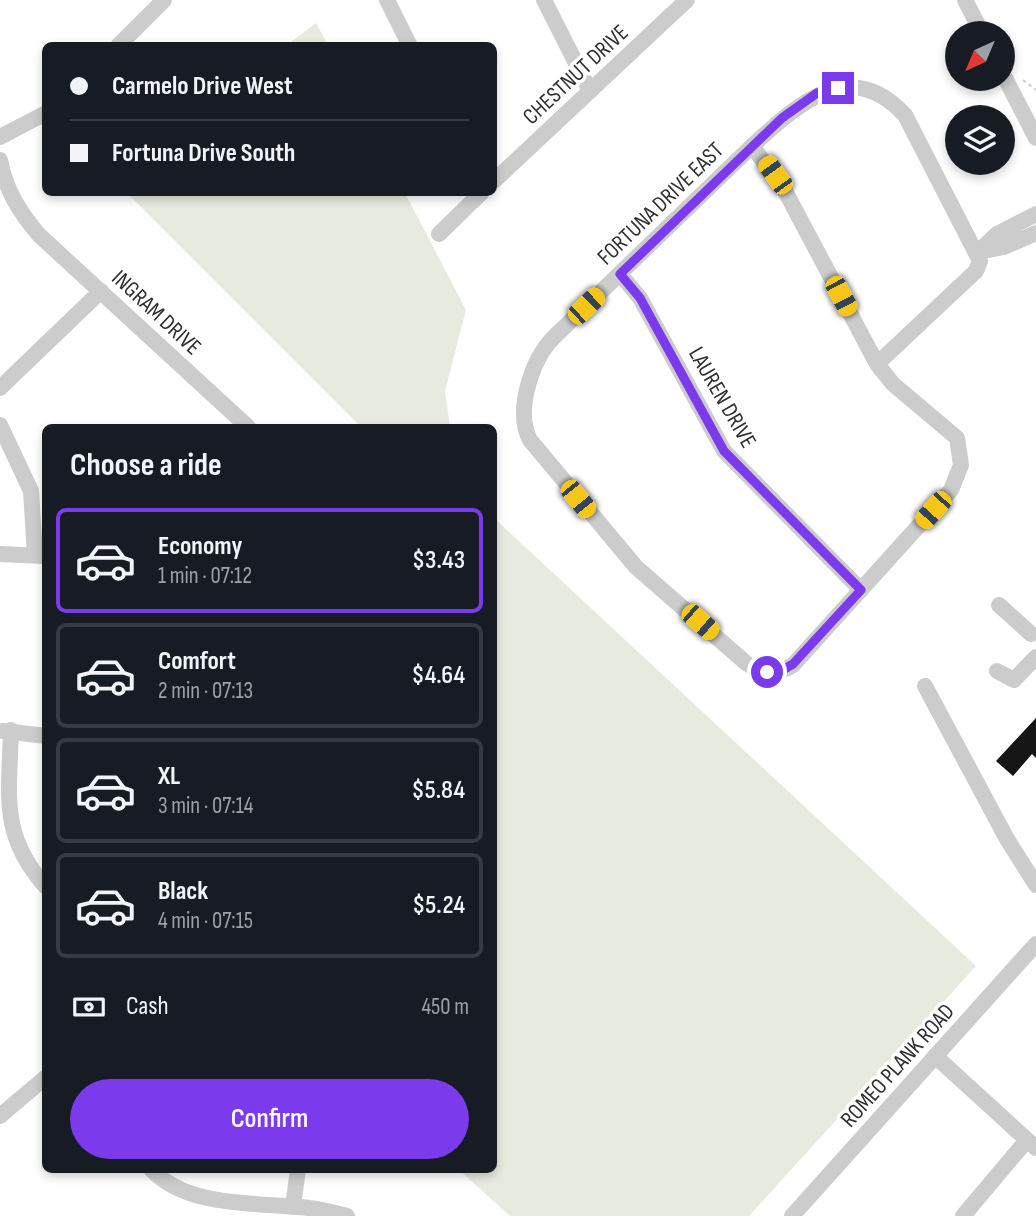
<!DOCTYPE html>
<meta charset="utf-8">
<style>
:root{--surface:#171b24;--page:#20242c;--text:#f1f3f6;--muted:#9ea1a6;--line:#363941;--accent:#7c3aed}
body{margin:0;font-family:"Sofia Sans Condensed",sans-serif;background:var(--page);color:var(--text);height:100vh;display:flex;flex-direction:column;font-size:26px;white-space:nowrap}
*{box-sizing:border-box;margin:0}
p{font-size:23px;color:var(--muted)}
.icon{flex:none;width:38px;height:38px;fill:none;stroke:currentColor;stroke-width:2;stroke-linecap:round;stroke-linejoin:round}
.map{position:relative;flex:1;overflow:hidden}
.sheet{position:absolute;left:42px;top:424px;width:455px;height:749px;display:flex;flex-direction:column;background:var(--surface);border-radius:10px;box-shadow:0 4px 10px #0003}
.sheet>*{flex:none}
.hud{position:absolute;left:42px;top:42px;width:455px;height:154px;border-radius:10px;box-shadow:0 4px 10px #0003;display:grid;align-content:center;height:154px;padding:0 28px;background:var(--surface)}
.needle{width:46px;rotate:224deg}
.buttons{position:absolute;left:945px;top:21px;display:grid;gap:14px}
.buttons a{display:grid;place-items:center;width:70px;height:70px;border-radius:50%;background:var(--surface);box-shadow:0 4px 10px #0003;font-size:35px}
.end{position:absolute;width:32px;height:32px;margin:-16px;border:9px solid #7c3aed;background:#fff;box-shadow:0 0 0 4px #fff}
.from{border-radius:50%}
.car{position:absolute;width:21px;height:42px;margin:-21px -10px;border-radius:9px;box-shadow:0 0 5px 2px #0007;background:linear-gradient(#f5c518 24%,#345 0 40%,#f5c518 0 76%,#345 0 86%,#f5c518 0)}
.hud b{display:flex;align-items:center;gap:24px;height:66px;font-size:26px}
.hud b+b{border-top:2px solid var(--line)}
.hud i{width:18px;height:18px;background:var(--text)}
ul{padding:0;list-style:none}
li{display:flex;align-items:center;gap:21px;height:105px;margin:0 14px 10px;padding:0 14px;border:4px solid var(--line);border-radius:10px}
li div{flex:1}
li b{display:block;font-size:26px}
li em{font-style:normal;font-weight:600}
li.current{border-color:var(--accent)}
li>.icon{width:63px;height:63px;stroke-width:1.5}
h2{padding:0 28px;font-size:32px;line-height:84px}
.pay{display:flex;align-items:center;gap:18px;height:77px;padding:0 28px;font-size:26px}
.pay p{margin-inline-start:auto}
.button{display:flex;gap:14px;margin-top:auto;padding:14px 28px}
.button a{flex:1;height:80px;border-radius:42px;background:var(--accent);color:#fff;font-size:28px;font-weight:600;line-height:80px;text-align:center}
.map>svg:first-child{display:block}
.green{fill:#e7ebde}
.building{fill:#161616}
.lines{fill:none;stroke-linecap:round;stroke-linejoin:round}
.path{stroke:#ccc;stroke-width:2;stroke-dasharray:3.5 3.5;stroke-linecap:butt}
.minor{stroke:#ccc;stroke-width:16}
.route{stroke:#7c3aed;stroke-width:9}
.labels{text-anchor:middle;stroke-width:7;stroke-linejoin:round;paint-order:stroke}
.street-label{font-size:23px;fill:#2f2f2f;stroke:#fff}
</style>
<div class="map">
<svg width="1036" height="1216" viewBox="0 0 1036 1216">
<rect width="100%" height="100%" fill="#fff"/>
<g class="green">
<polygon points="316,23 328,45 287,45"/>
<polygon points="127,193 405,193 466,310 445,391 450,427 361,427"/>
<polygon points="494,518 976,966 749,1216 510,1216 458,1169 494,1169"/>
</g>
<polygon class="building" points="1036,718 1036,758 1032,754 1013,776 996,761"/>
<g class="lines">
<polyline class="path" points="1023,80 1036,90"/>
<g class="minor">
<polyline points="387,0 410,46"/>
<polyline points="544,0 590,91"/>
<polyline points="965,0 982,33"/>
<polyline points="118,46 164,0"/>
<polyline points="1003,74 1036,138"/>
<polyline points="0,137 46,113"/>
<path d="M752 146 784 189 877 364 893 384 957 438 961 465 951 490 793 665C776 676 762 673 746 663L636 567 530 440C515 412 531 361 553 338L752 146C797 105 849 55 905 115L980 261 976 271 877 364"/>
<path d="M0 160C6 191 19 211 39 235L248 427"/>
<polyline points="494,181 687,0"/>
<polyline points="1036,214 997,234 978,252 1004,247 1036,233"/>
<polyline points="439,234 482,192"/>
<polyline points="620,274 640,298 724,451 861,590"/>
<polyline points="0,388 101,291"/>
<polyline points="0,425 31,491 35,555"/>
<polyline points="0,554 43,556"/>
<polyline points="999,605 1031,634"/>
<polyline points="997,671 1014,680 1036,657"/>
<polyline points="925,686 1007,839 1036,885"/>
<path d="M11 730C9 797 0 835 46 887"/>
<polyline points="3,731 46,736"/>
<polyline points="935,1056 1036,1148"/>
<polyline points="0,1116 46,1077"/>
<path d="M151 1169C188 1209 260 1202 309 1208 322 1209 334 1213 347 1216"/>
<polyline points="293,1207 298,1169"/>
<polyline points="792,1216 1036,944"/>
<polyline points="963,1216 1027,1140"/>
</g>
</g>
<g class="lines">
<polyline class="route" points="767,672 781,671 793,664 861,590 724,451 640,298 620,274 782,118 817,93 838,88"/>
</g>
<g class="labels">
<g class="street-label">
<text transform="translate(575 74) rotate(-43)" y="8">CHESTNUT DRIVE</text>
<text transform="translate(660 203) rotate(-44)" y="8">FORTUNA DRIVE EAST</text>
<text transform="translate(157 312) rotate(43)" y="8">INGRAM DRIVE</text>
<text transform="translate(723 397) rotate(60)" y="8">LAUREN DRIVE</text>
<text transform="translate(897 1065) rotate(-48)" y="8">ROMEO PLANK ROAD</text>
</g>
</g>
</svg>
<div class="buttons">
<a><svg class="needle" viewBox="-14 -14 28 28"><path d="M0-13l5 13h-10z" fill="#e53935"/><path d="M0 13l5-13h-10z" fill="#9ea1a6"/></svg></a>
<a><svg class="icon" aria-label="layers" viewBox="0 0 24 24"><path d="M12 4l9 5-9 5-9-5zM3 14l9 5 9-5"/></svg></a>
</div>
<i class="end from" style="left:767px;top:672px"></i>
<i class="end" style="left:838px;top:88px"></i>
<i class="car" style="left:775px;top:175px;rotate:324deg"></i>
<i class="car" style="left:841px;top:296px;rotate:152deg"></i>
<i class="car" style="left:586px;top:306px;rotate:46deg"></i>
<i class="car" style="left:578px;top:499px;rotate:141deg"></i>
<i class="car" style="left:933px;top:510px;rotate:222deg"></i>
<i class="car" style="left:700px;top:622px;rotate:131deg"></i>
<div class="hud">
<b><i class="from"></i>Carmelo Drive West</b>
<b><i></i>Fortuna Drive South</b>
</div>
<section class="sheet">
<h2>Choose a ride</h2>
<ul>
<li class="current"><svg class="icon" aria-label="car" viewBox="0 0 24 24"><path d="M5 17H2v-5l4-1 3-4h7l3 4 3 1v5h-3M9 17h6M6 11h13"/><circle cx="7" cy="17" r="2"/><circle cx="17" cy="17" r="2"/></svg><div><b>Economy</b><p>1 min · 07:12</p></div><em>$3.43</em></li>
<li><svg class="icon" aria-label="car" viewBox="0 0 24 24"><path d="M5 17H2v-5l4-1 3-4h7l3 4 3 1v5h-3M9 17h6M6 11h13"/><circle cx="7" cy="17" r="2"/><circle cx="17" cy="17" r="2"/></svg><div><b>Comfort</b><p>2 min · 07:13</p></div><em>$4.64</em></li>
<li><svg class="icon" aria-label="car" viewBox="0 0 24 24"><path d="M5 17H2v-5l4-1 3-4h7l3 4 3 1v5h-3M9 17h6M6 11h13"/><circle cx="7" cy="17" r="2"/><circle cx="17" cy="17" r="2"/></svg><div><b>XL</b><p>3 min · 07:14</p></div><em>$5.84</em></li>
<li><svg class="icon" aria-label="car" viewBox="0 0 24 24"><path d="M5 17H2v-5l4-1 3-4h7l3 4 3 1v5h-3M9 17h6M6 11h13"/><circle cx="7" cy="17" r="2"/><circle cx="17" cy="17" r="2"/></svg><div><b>Black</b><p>4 min · 07:15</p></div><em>$5.24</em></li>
</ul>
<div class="pay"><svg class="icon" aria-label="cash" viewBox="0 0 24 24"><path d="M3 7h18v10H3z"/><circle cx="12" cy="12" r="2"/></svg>Cash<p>450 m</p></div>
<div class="button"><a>Confirm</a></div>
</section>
</div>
